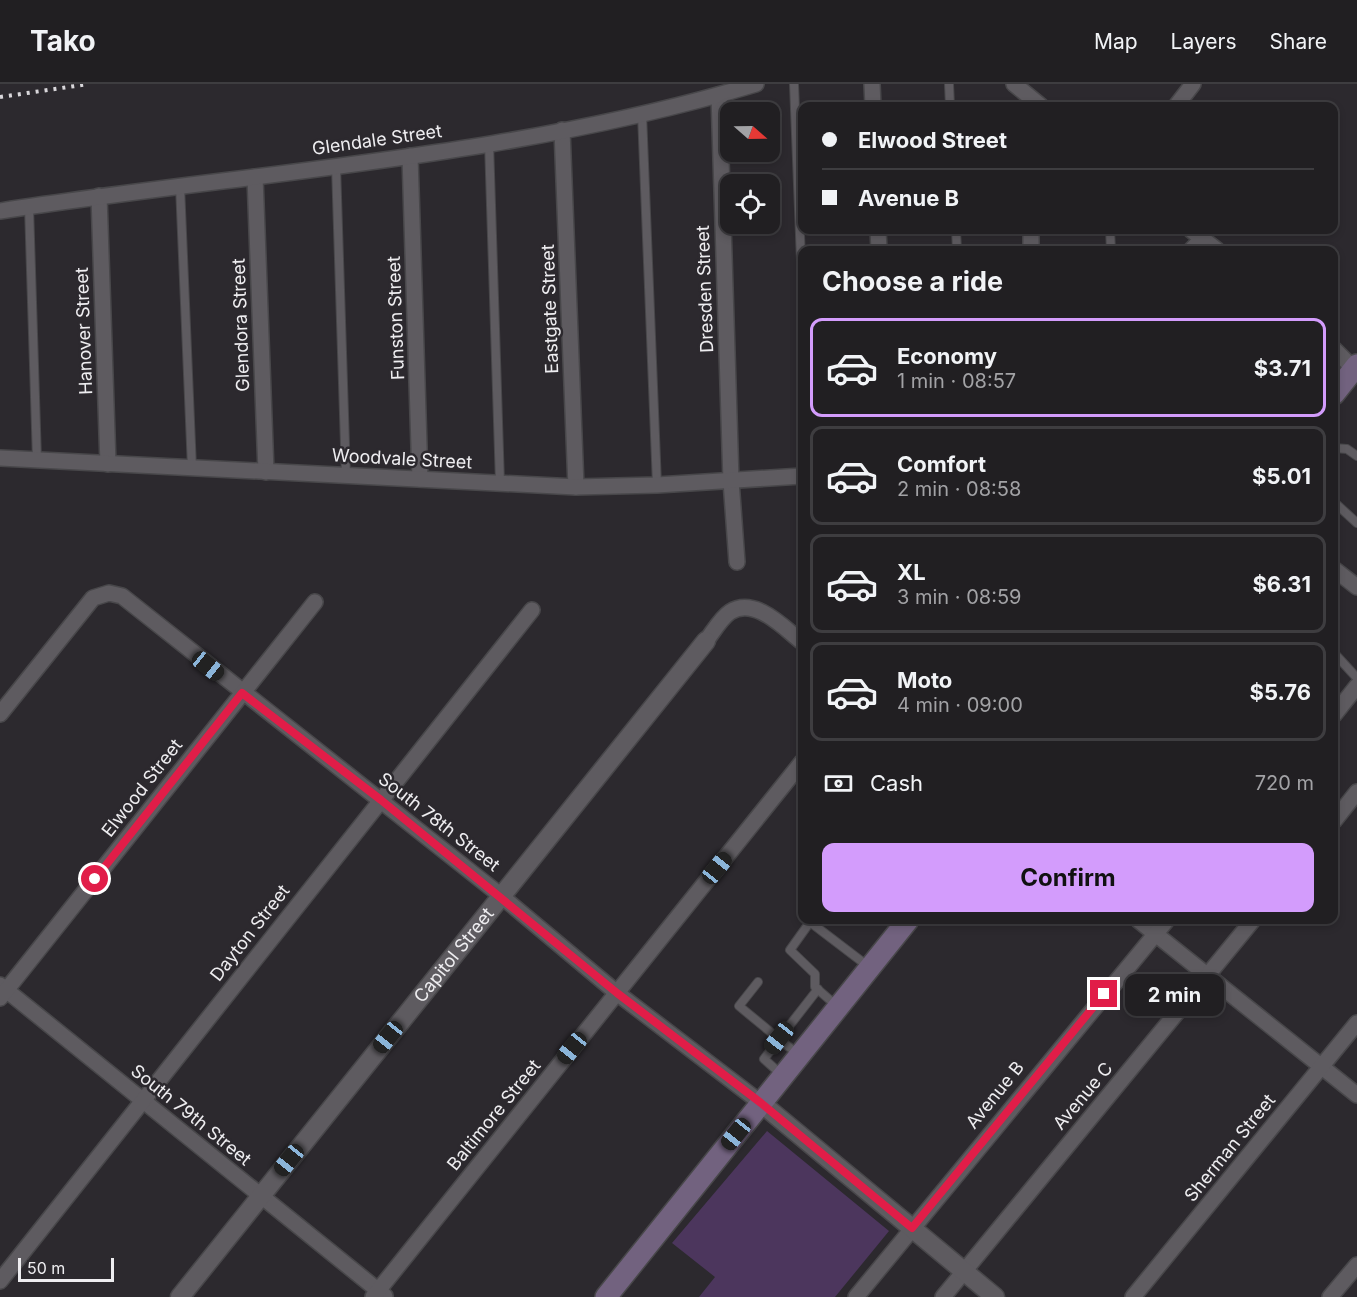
<!DOCTYPE html>
<meta charset="utf-8">
<style>
:root{--surface:#211f22;--page:#2d2c2f;--text:#f1f3f6;--muted:#a2a2a5;--line:#3e3d40;--accent:#d39cfc}
body{margin:0;font-family:Inter,sans-serif;background:var(--page);color:var(--text);height:100vh;display:flex;flex-direction:column;font-size:22px;white-space:nowrap}
*{box-sizing:border-box;margin:0}
p{font-size:20px;color:var(--muted)}
.icon{flex:none;width:33px;height:33px;fill:none;stroke:currentColor;stroke-width:2;stroke-linecap:round;stroke-linejoin:round}
.map{position:relative;flex:1;overflow:hidden}
.details{position:absolute;left:798px;top:162px;width:540px;height:678px;display:flex;flex-direction:column;background:var(--surface);border-radius:12px;box-shadow:0 3px 9px #0003,0 0 0 2px var(--line)}
.details>*{flex:none}
.top-card{position:absolute;left:798px;top:18px;width:540px;height:132px;border-radius:12px;box-shadow:0 3px 9px #0003,0 0 0 2px var(--line);display:grid;align-content:center;height:132px;padding:0 24px;background:var(--surface)}
.needle{width:39px;rotate:110deg}
.controls{position:absolute;left:720px;top:18px;display:grid;gap:12px}
.controls a{display:grid;place-items:center;width:60px;height:60px;border-radius:12px;background:var(--surface);box-shadow:0 3px 9px #0003,0 0 0 2px var(--line);font-size:30px}
.scale{position:absolute;left:18px;bottom:15px;width:96px;box-sizing:border-box;padding-left:6px;border:3px solid #eeedf0;border-top:0;font-size:16px;line-height:21px;white-space:nowrap;color:#eeedf0;-webkit-text-stroke:4px #2c292e;paint-order:stroke}
.end{position:absolute;width:27px;height:27px;margin:-14px;border:8px solid #e11d48;background:#fff;box-shadow:0 0 0 3px #fff}
.from{border-radius:50%}
.bubble{position:absolute;height:42px;border-radius:12px;background:var(--surface);box-shadow:0 3px 9px #0003,0 0 0 2px var(--line);font-size:20px;font-weight:700;line-height:42px;text-align:center}
.car{position:absolute;width:18px;height:36px;margin:-18px -9px;border-radius:8px;box-shadow:0 0 4px 2px #0007;background:linear-gradient(#222 24%,#8ab4d8 0 40%,#222 0 76%,#8ab4d8 0 86%,#222 0)}
.top-card b{display:flex;align-items:center;gap:21px;height:57px;font-size:22px}
.top-card b+b{border-top:2px solid var(--line)}
.top-card i{width:15px;height:15px;background:var(--text)}
ul{padding:0;list-style:none}
li{display:flex;align-items:center;gap:18px;height:99px;margin:0 12px 9px;padding:0 12px;border:3px solid var(--line);border-radius:12px}
li div{flex:1}
li b{display:block;font-size:22px}
li em{font-style:normal;font-weight:700}
li.active{border-color:var(--accent)}
li>.icon{width:54px;height:54px;stroke-width:1.5}
h2{padding:0 24px;font-size:27px;line-height:72px}
.pay{display:flex;align-items:center;gap:15px;height:66px;padding:0 24px;font-size:22px}
.pay p{margin-inline-start:auto}
.cta{display:flex;gap:12px;margin-top:auto;padding:12px 24px}
.cta a{flex:1;height:69px;border-radius:12px;background:var(--accent);color:#111;font-size:24px;font-weight:700;line-height:69px;text-align:center}
header{display:flex;align-items:center;gap:36px;box-sizing:border-box;height:84px;padding:0 30px;background:var(--surface);border-bottom:2px solid var(--line)}
header strong{font-size:28px}
nav{display:flex;gap:33px;margin-inline-start:auto;font-size:21px}
.map>svg:first-child{display:block}
.green{fill:#4c365d}
.lines{fill:none;stroke-linecap:round;stroke-linejoin:round}
.service-casing{stroke:#48474a;stroke-width:10}
.minor-casing{stroke:#48474a;stroke-width:18}
.tertiary-casing{stroke:#48474a;stroke-width:21}
.secondary-casing{stroke:#48474a;stroke-width:24}
.service{stroke:#5e5b60;stroke-width:8}
.minor{stroke:#5e5b60;stroke-width:15}
.tertiary{stroke:#5e5b60;stroke-width:18}
.secondary{stroke:#72627f;stroke-width:21}
.rail{stroke:#d9d7db;stroke-width:4;stroke-dasharray:3 6;stroke-linecap:butt}
.route{stroke:#e11d48;stroke-width:8}
.labels{text-anchor:middle;stroke-width:5;stroke-linejoin:round;paint-order:stroke}
.street-label{font-size:18px;fill:#eeedf0;stroke:#2c292e}
</style>
<header>
<strong>Tako</strong>
<nav><a>Map</a><a>Layers</a><a>Share</a></nav>
</header>
<div class="map">
<svg width="1357" height="1213" viewBox="0 0 1357 1213">
<rect width="100%" height="100%" fill="#2c292e"/>
<polygon class="green" points="767,1047 889,1147 835,1213 699,1213 715,1193 672,1159"/>
<g class="lines">
<defs>
<g id="service">
<polyline points="794,0 802,201"/>
<polyline points="949,0 950,22"/>
<polyline points="642,30 657,401"/>
<polyline points="489,59 500,399"/>
<polyline points="336,82 346,392"/>
<polyline points="180,102 192,384"/>
<polyline points="29,123 37,376"/>
<polyline points="956,146 957,166"/>
<polyline points="1110,146 1111,166"/>
<polyline points="1334,364 1347,365 1357,372"/>
<polyline points="1334,418 1357,439"/>
<polyline points="1334,569 1357,594"/>
<polyline points="758,898 739,922 779,955 764,975 783,992"/>
<polyline points="838,923 815,903 815,890 790,866 810,838 869,883"/>
<polyline points="799,971 779,955 818,905"/>
</g>
<g id="minor">
<polyline points="872,0 873,22"/>
<polyline points="1014,0 1041,22"/>
<polyline points="719,11 731,397 737,478"/>
<polyline points="1176,22 1193,0"/>
<polyline points="562,46 576,403"/>
<polyline points="410,72 420,395"/>
<polyline points="255,93 266,388"/>
<polyline points="99,112 108,380"/>
<path d="M0 127C252 88 511 74 756 0"/>
<polyline points="878,146 879,166"/>
<polyline points="1031,146 1031,166"/>
<polyline points="1191,146 1217,166"/>
<polyline points="1191,166 1203,154"/>
<polyline points="1334,265 1354,285"/>
<polyline points="0,374 576,403 657,401 802,392"/>
<polyline points="1334,485 1357,503"/>
<path d="M706 557C713 548 721 534 730 528 755 512 784 544 802 558"/>
<polyline points="0,630 93,514 109,509 122,512 500,811 617,909 761,1019"/>
<polyline points="1334,631 1357,602"/>
<polyline points="1334,737 1357,708"/>
<polyline points="1138,836 1357,1011"/>
<polyline points="0,901 385,1212"/>
<polyline points="0,914 315,518"/>
<polyline points="0,1197 532,526"/>
<polyline points="373,1213 802,678"/>
<polyline points="856,1213 1167,836"/>
<polyline points="943,1213 1253,836"/>
<polyline points="1133,1213 1357,939"/>
<polyline points="1330,1213 1357,1181"/>
</g>
<g id="tertiary">
<polyline points="761,1019 995,1213"/>
<path id="s1" d="M180 1213 706 557"/>
</g>
<g id="secondary">
<polyline points="1334,310 1357,281"/>
<polyline points="606,1213 908,836"/>
</g>
</defs>
<use href="#service" class="service-casing"/>
<use href="#minor" class="minor-casing"/>
<use href="#tertiary" class="tertiary-casing"/>
<use href="#secondary" class="secondary-casing"/>
<use href="#service" class="service"/>
<use href="#minor" class="minor"/>
<use href="#tertiary" class="tertiary"/>
<use href="#secondary" class="secondary"/>
<polyline class="rail" points="0,13 89,0"/>
</g>
<g class="lines">
<polyline class="route" points="95,795 242,609 381,716 617,909 761,1019 912,1144 1104,910"/>
</g>
<g class="labels">
<g class="street-label">
<text transform="translate(377 56) rotate(-8)" y="6">Glendale Street</text>
<text transform="translate(705 205) rotate(-92)" y="6">Dresden Street</text>
<text transform="translate(550 225) rotate(-92)" y="6">Eastgate Street</text>
<text transform="translate(396 234) rotate(-92)" y="6">Funston Street</text>
<text transform="translate(241 241) rotate(-92)" y="6">Glendora Street</text>
<text transform="translate(84 247) rotate(-92)" y="6">Hanover Street</text>
<text transform="translate(402 375) rotate(3)" y="6">Woodvale Street</text>
<text transform="translate(142 704) rotate(-52)" y="6">Elwood Street</text>
<text transform="translate(439 738) rotate(38)" y="6">South 78th Street</text>
<text transform="translate(250 849) rotate(-52)" y="6">Dayton Street</text>
<text dy="6" stroke="none"><textPath href="#s1" startOffset="438">Capitol Street</textPath></text>
<text transform="translate(995 1011) rotate(-51)" y="6">Avenue B</text>
<text transform="translate(1083 1012) rotate(-50)" y="6">Avenue C</text>
<text transform="translate(191 1031) rotate(39)" y="6">South 79th Street</text>
<text transform="translate(494 1031) rotate(-51)" y="6">Baltimore Street</text>
<text transform="translate(1230 1064) rotate(-51)" y="6">Sherman Street</text>
</g>
</g>
</svg>
<div class="controls">
<a><svg class="needle" viewBox="-14 -14 28 28"><path d="M0-13l5 13h-10z" fill="#e53935"/><path d="M0 13l5-13h-10z" fill="#a2a2a5"/></svg></a>
<a><svg class="icon" aria-label="locate" viewBox="0 0 24 24"><circle cx="12" cy="12" r="6"/><path d="M12 2v4M12 18v4M2 12h4M18 12h4"/></svg></a>
</div>
<div class="scale">50 m</div>
<i class="end from" style="left:95px;top:795px"></i>
<i class="end" style="left:1104px;top:910px"></i>
<div class="bubble" style="left:1125px;top:890px;width:99px">2 min</div>
<i class="car" style="left:208px;top:582px;rotate:129deg"></i>
<i class="car" style="left:717px;top:784px;rotate:39deg"></i>
<i class="car" style="left:388px;top:953px;rotate:219deg"></i>
<i class="car" style="left:779px;top:954px;rotate:218deg"></i>
<i class="car" style="left:572px;top:964px;rotate:219deg"></i>
<i class="car" style="left:736px;top:1050px;rotate:219deg"></i>
<i class="car" style="left:289px;top:1076px;rotate:219deg"></i>
<div class="top-card">
<b><i class="from"></i>Elwood Street</b>
<b><i></i>Avenue B</b>
</div>
<section class="details">
<h2>Choose a ride</h2>
<ul>
<li class="active"><svg class="icon" aria-label="car" viewBox="0 0 24 24"><path d="M5 17H2v-5l4-1 3-4h7l3 4 3 1v5h-3M9 17h6M6 11h13"/><circle cx="7" cy="17" r="2"/><circle cx="17" cy="17" r="2"/></svg><div><b>Economy</b><p>1 min · 08:57</p></div><em>$3.71</em></li>
<li><svg class="icon" aria-label="car" viewBox="0 0 24 24"><path d="M5 17H2v-5l4-1 3-4h7l3 4 3 1v5h-3M9 17h6M6 11h13"/><circle cx="7" cy="17" r="2"/><circle cx="17" cy="17" r="2"/></svg><div><b>Comfort</b><p>2 min · 08:58</p></div><em>$5.01</em></li>
<li><svg class="icon" aria-label="car" viewBox="0 0 24 24"><path d="M5 17H2v-5l4-1 3-4h7l3 4 3 1v5h-3M9 17h6M6 11h13"/><circle cx="7" cy="17" r="2"/><circle cx="17" cy="17" r="2"/></svg><div><b>XL</b><p>3 min · 08:59</p></div><em>$6.31</em></li>
<li><svg class="icon" aria-label="car" viewBox="0 0 24 24"><path d="M5 17H2v-5l4-1 3-4h7l3 4 3 1v5h-3M9 17h6M6 11h13"/><circle cx="7" cy="17" r="2"/><circle cx="17" cy="17" r="2"/></svg><div><b>Moto</b><p>4 min · 09:00</p></div><em>$5.76</em></li>
</ul>
<div class="pay"><svg class="icon" aria-label="cash" viewBox="0 0 24 24"><path d="M3 7h18v10H3z"/><circle cx="12" cy="12" r="2"/></svg>Cash<p>720 m</p></div>
<div class="cta"><a>Confirm</a></div>
</section>
</div>
